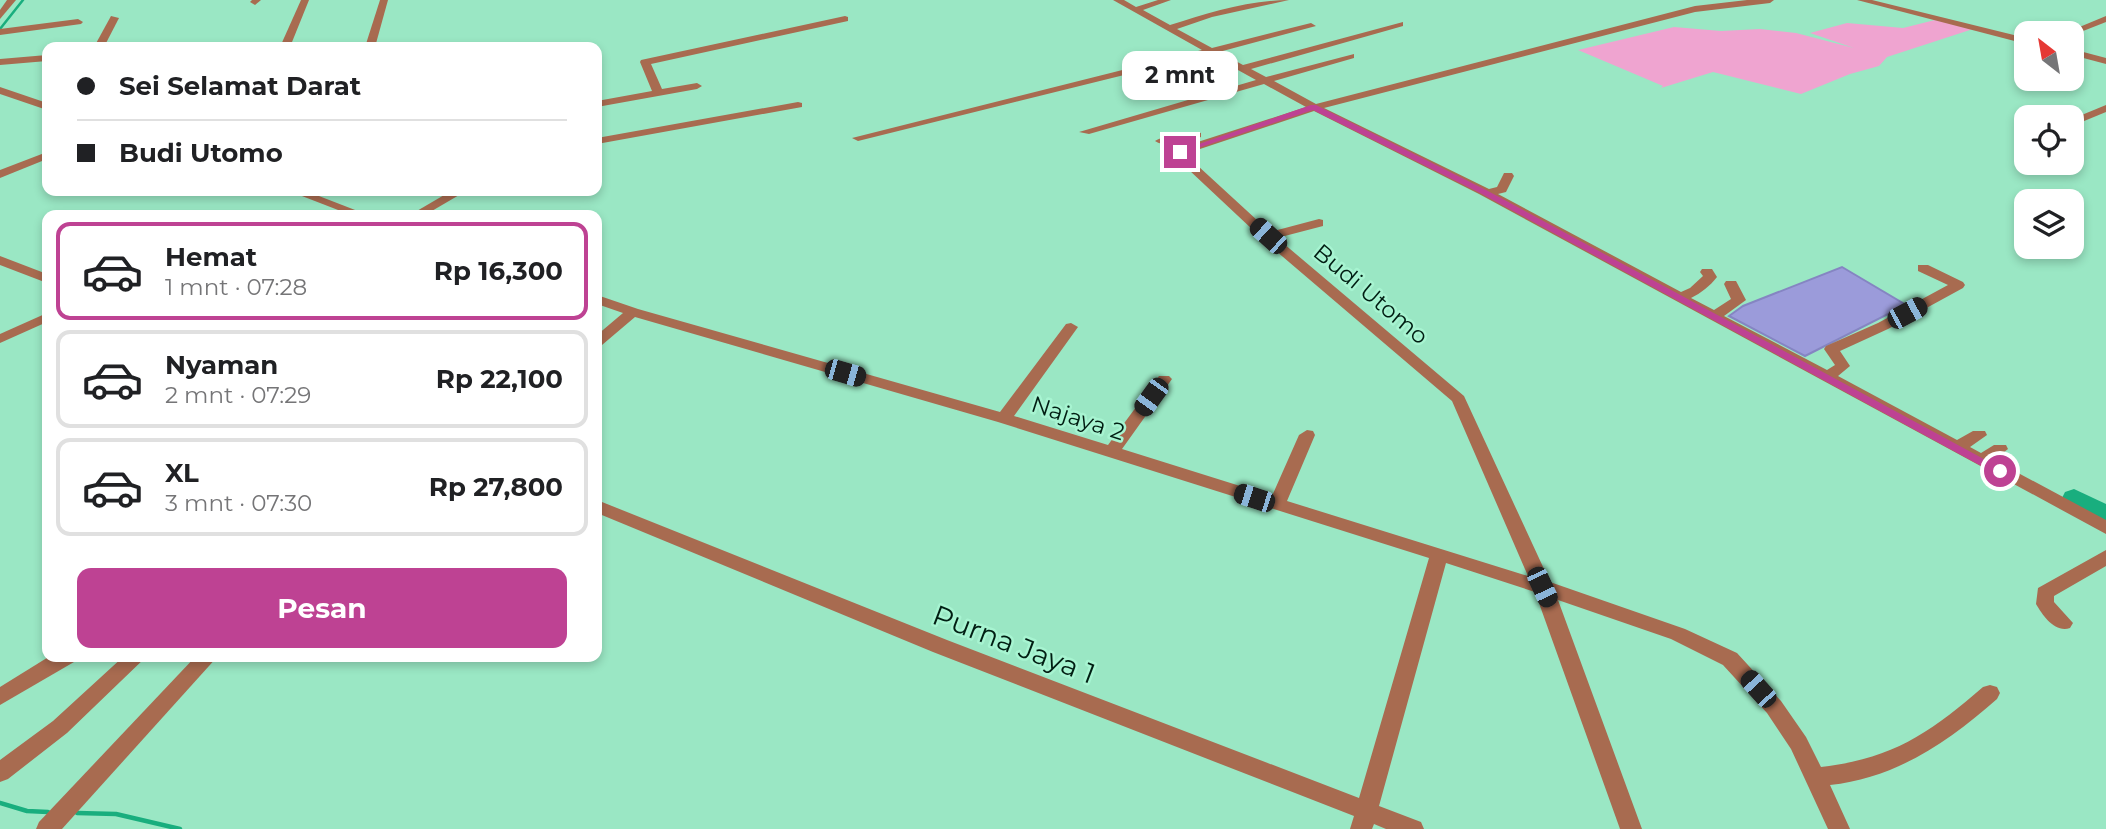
<!DOCTYPE html>
<html lang="id">
<meta charset="utf-8">
<style>
:root{--surface:#fff;--page:#f6f6f6;--text:#202124;--muted:#757577;--line:#e0e0e0;--accent:#be4293}
body{margin:0;font-family:Montserrat,sans-serif;background:var(--page);color:var(--text);height:100vh;display:flex;flex-direction:column;font-size:26px;white-space:nowrap}
*{box-sizing:border-box;margin:0}
p{font-size:23px;color:var(--muted)}
.icon{flex:none;width:38px;height:38px;fill:none;stroke:currentColor;stroke-width:2;stroke-linecap:round;stroke-linejoin:round}
.map{position:relative;flex:1;overflow:hidden}
.sheet{position:absolute;left:42px;top:210px;width:560px;height:452px;display:flex;flex-direction:column;background:var(--surface);border-radius:14px;box-shadow:0 4px 10px #0003}
.sheet>*{flex:none}
.guide{position:absolute;left:42px;top:42px;width:560px;height:154px;border-radius:14px;box-shadow:0 4px 10px #0003;display:grid;align-content:center;height:154px;padding:0 35px;background:var(--surface)}
.needle{width:46px;rotate:329deg}
.fabs{position:absolute;left:2014px;top:21px;display:grid;gap:14px}
.fabs a{display:grid;place-items:center;width:70px;height:70px;border-radius:14px;background:var(--surface);box-shadow:0 4px 10px #0003;font-size:35px}
.end{position:absolute;width:32px;height:32px;margin:-16px;border:9px solid #be4293;background:#fff;box-shadow:0 0 0 4px #fff}
.from{border-radius:50%}
.bubble{position:absolute;height:49px;border-radius:14px;background:var(--surface);box-shadow:0 4px 10px #0003;font-size:23px;font-weight:700;line-height:49px;text-align:center}
.car{position:absolute;width:21px;height:42px;margin:-21px -10px;border-radius:9px;box-shadow:0 0 5px 2px #0007;background:linear-gradient(#222 24%,#8ab4d8 0 40%,#222 0 76%,#8ab4d8 0 86%,#222 0)}
.guide b{display:flex;align-items:center;gap:24px;height:66px;font-size:26px}
.guide b+b{border-top:2px solid var(--line)}
.guide i{width:18px;height:18px;background:var(--text)}
ul{padding:12px 0 0;list-style:none}
li{display:flex;align-items:center;gap:21px;height:98px;margin:0 14px 10px;padding:0 21px;border:4px solid var(--line);border-radius:14px}
li div{flex:1}
li b{display:block;font-size:26px}
li em{font-style:normal;font-weight:700}
li.selected{border-color:var(--accent)}
li>.icon{width:63px;height:63px;stroke-width:1.5}
.primary-button{display:flex;gap:14px;margin-top:auto;padding:14px 35px}
.primary-button a{flex:1;height:80px;border-radius:14px;background:var(--accent);color:#fff;font-size:28px;font-weight:700;line-height:80px;text-align:center}
.map>svg:first-child{display:block}
.green{fill:#efa4d0}
.lines{fill:none;stroke-linecap:round;stroke-linejoin:round}
.stream-far1{stroke:#19ae7e;stroke-width:2.5}
.stream{stroke:#19ae7e;stroke-width:4.5}
.river{fill:#19ae7e;fill-rule:evenodd}
.building{fill:#9b9bda;stroke:#8585c2;stroke-width:2}
.minor{fill:#a86b50;fill-rule:evenodd}
.route{fill:#be4293}
.labels{text-anchor:middle;stroke-width:5;stroke-linejoin:round;paint-order:stroke}
.street-label{font-size:23px;fill:#001d12;stroke:#a7f4d1}
.near-street-label{font-size:28px;fill:#001d12;stroke:#a7f4d1}
</style>
<div class="map">
<svg width="2106" height="829" viewBox="0 0 2106 829">
<rect width="100%" height="100%" fill="#9ae7c4"/>
<polygon class="green" points="1935,20 1973,29 1887,57 1879,66 1850,74 1801,94 1713,72 1661,88 1663,86 1578,50 1674,27 1721,31 1760,29 1796,33 1854,48 1810,33 1847,23 1903,28"/>
<g class="lines">
<polyline class="stream-far1" points="0,29 23,0"/>
<g class="stream">
<polyline points="0,803 27,811 48,812"/>
<polyline points="77,813 116,814 180,829"/>
</g>
<polygon class="river" points="2074,489 2106,504 2106,524 2065,504 2062,498 2065,492"/>
</g>
<polygon class="building" points="1842,267 1906,305 1805,356 1729,316 1743,306"/>
<g class="lines">
<g class="minor">
<polygon points="7,0 16,0 0,19 0,10"/>
<polygon points="252,0 261,0 255,5 250,2"/>
<polygon points="301,0 309,0 290,47 280,47"/>
<polygon points="380,0 388,0 375,47 365,47"/>
<path d="M1113 0H1124L1136 7 1158 0H1171L1143 10 1170 25C1208 13 1249 0 1289 0L1212 17 1177 29 1212 48 1311 23 1316 26 1219 52 1243 65 1403 22V26L1251 69 1266 77 1354 54V58L1274 81 1316 104 1695 6 1747 0H1774L1770 3 1695 12 1324 108 1489 189 1497 187 1504 173H1512L1514 176 1506 192 1498 194 1681 292 1690 288 1703 276 1700 272 1702 269H1712L1717 277C1710 286 1701 293 1691 298L1714 310 1731 299 1724 284 1726 281H1736L1746 300 1724 316 1827 370 1835 365 1824 349 1826 346 1878 323 1948 285 1918 271V265H1928L1963 282 1965 285 1963 288 1888 329 1840 351 1850 366 1838 376 1957 440 1973 431H1985L1987 435 1970 447 1981 453 1994 445H2006L2008 449 1994 460 2106 520V534L1479 194 1314 111 1185 154 1270 232 1319 219 1323 220V226L1277 238 1464 396 1550 582 1685 629 1737 653 1781 701 1806 737 1821 767C1892 759 1930 733 1983 687L1990 685 1997 687 2000 693 1997 699C1948 742 1896 778 1830 785L1850 829H1828L1791 749 1767 713 1723 665 1671 639 1558 600 1642 829H1620L1535 592 1446 563 1379 806 1421 822 1424 829H1386L1374 824 1372 829H1350L1354 816 933 652 597 513V500L947 640 1359 798 1429 558 998 422 635 317 602 345 597 346V335L623 313 597 304V295L638 309 1000 412 1066 324 1071 323 1078 327 1014 416 1108 445 1159 376H1169L1172 379 1122 449 1272 496 1299 435 1307 430 1313 431 1315 435 1287 501 1528 576 1452 401 1269 245 1173 155 1176 149 1306 107 1264 84 1089 134 1079 132 1256 80 1209 54 858 141 852 138 1202 50Z"/>
<polygon points="1857,0 1872,0 2026,38 2026,44"/>
<polygon points="111,16 119,18 104,47 94,47"/>
<polygon points="845,16 848,17 848,21 651,64 662,89 697,83 702,86 697,89 597,107 597,101 652,91 640,62 641,60"/>
<polygon points="2106,16 2106,22 2073,35 2065,33"/>
<polygon points="78,19 83,22 81,24 0,35 0,29"/>
<polygon points="2072,49 2106,58 2106,64 2072,55"/>
<polygon points="47,55 47,61 0,65 0,59"/>
<polygon points="0,87 47,103 47,110 0,94"/>
<polygon points="798,102 802,103 802,107 597,144 597,138"/>
<polygon points="2106,105 2106,112 2072,126 2072,119"/>
<path d="M1197 132 1201 133V137C1188 142 1167 149 1155 141 1164 135 1185 135 1197 132Z"/>
<polygon points="47,152 47,159 0,178 0,170"/>
<polygon points="289,191 306,191 368,215 351,215"/>
<polygon points="451,191 466,191 425,215 410,215"/>
<polygon points="0,256 47,274 47,283 0,265"/>
<polygon points="47,313 47,322 0,343 0,334"/>
<path d="M2106 550V566L2054 596V602L2073 623 2070 628C2055 633 2043 616 2036 604L2038 588Z"/>
<polygon points="50,656 77,656 74,662 0,705 0,687"/>
<polygon points="124,656 147,656 67,733 8,779 0,782 0,760 53,721"/>
<polygon points="196,656 218,656 62,829 36,829 39,822"/>
</g>
</g>
<polygon class="route" points="1311,105 1316,105 1486,190 2006,471 2000,475 1996,474 1480,193 1313,110 1183,153 1176,152"/>
<g class="labels">
<g class="street-label">
<text transform="translate(1371 294) rotate(40)" y="8">Budi Utomo</text>
<text transform="translate(1078 418) rotate(18)" y="8">Najaya 2</text>
</g>
<g class="near-street-label">
<text transform="translate(1014 644) rotate(21)" y="10">Purna Jaya 1</text>
</g>
</g>
</svg>
<div class="fabs">
<a><svg class="needle" viewBox="-14 -14 28 28"><path d="M0-13l5 13h-10z" fill="#e53935"/><path d="M0 13l5-13h-10z" fill="#757577"/></svg></a>
<a><svg class="icon" aria-label="locate" viewBox="0 0 24 24"><circle cx="12" cy="12" r="6"/><path d="M12 2v4M12 18v4M2 12h4M18 12h4"/></svg></a>
<a><svg class="icon" aria-label="layers" viewBox="0 0 24 24"><path d="M12 4l9 5-9 5-9-5zM3 14l9 5 9-5"/></svg></a>
</div>
<i class="end from" style="left:2000px;top:471px"></i>
<i class="end" style="left:1180px;top:152px"></i>
<div class="bubble" style="left:1122px;top:51px;width:116px">2 mnt</div>
<i class="car" style="left:1268px;top:236px;rotate:312deg"></i>
<i class="car" style="left:1907px;top:313px;rotate:62deg"></i>
<i class="car" style="left:845px;top:373px;rotate:106deg"></i>
<i class="car" style="left:1151px;top:397px;rotate:216deg"></i>
<i class="car" style="left:1254px;top:498px;rotate:288deg"></i>
<i class="car" style="left:1542px;top:587px;rotate:155deg"></i>
<i class="car" style="left:1758px;top:689px;rotate:318deg"></i>
<div class="guide">
<b><i class="from"></i>Sei Selamat Darat</b>
<b><i></i>Budi Utomo</b>
</div>
<section class="sheet">
<ul>
<li class="selected"><svg class="icon" aria-label="car" viewBox="0 0 24 24"><path d="M5 17H2v-5l4-1 3-4h7l3 4 3 1v5h-3M9 17h6M6 11h13"/><circle cx="7" cy="17" r="2"/><circle cx="17" cy="17" r="2"/></svg><div><b>Hemat</b><p>1 mnt · 07:28</p></div><em>Rp 16,300</em></li>
<li><svg class="icon" aria-label="car" viewBox="0 0 24 24"><path d="M5 17H2v-5l4-1 3-4h7l3 4 3 1v5h-3M9 17h6M6 11h13"/><circle cx="7" cy="17" r="2"/><circle cx="17" cy="17" r="2"/></svg><div><b>Nyaman</b><p>2 mnt · 07:29</p></div><em>Rp 22,100</em></li>
<li><svg class="icon" aria-label="car" viewBox="0 0 24 24"><path d="M5 17H2v-5l4-1 3-4h7l3 4 3 1v5h-3M9 17h6M6 11h13"/><circle cx="7" cy="17" r="2"/><circle cx="17" cy="17" r="2"/></svg><div><b>XL</b><p>3 mnt · 07:30</p></div><em>Rp 27,800</em></li>
</ul>
<div class="primary-button"><a>Pesan</a></div>
</section>
</div>
